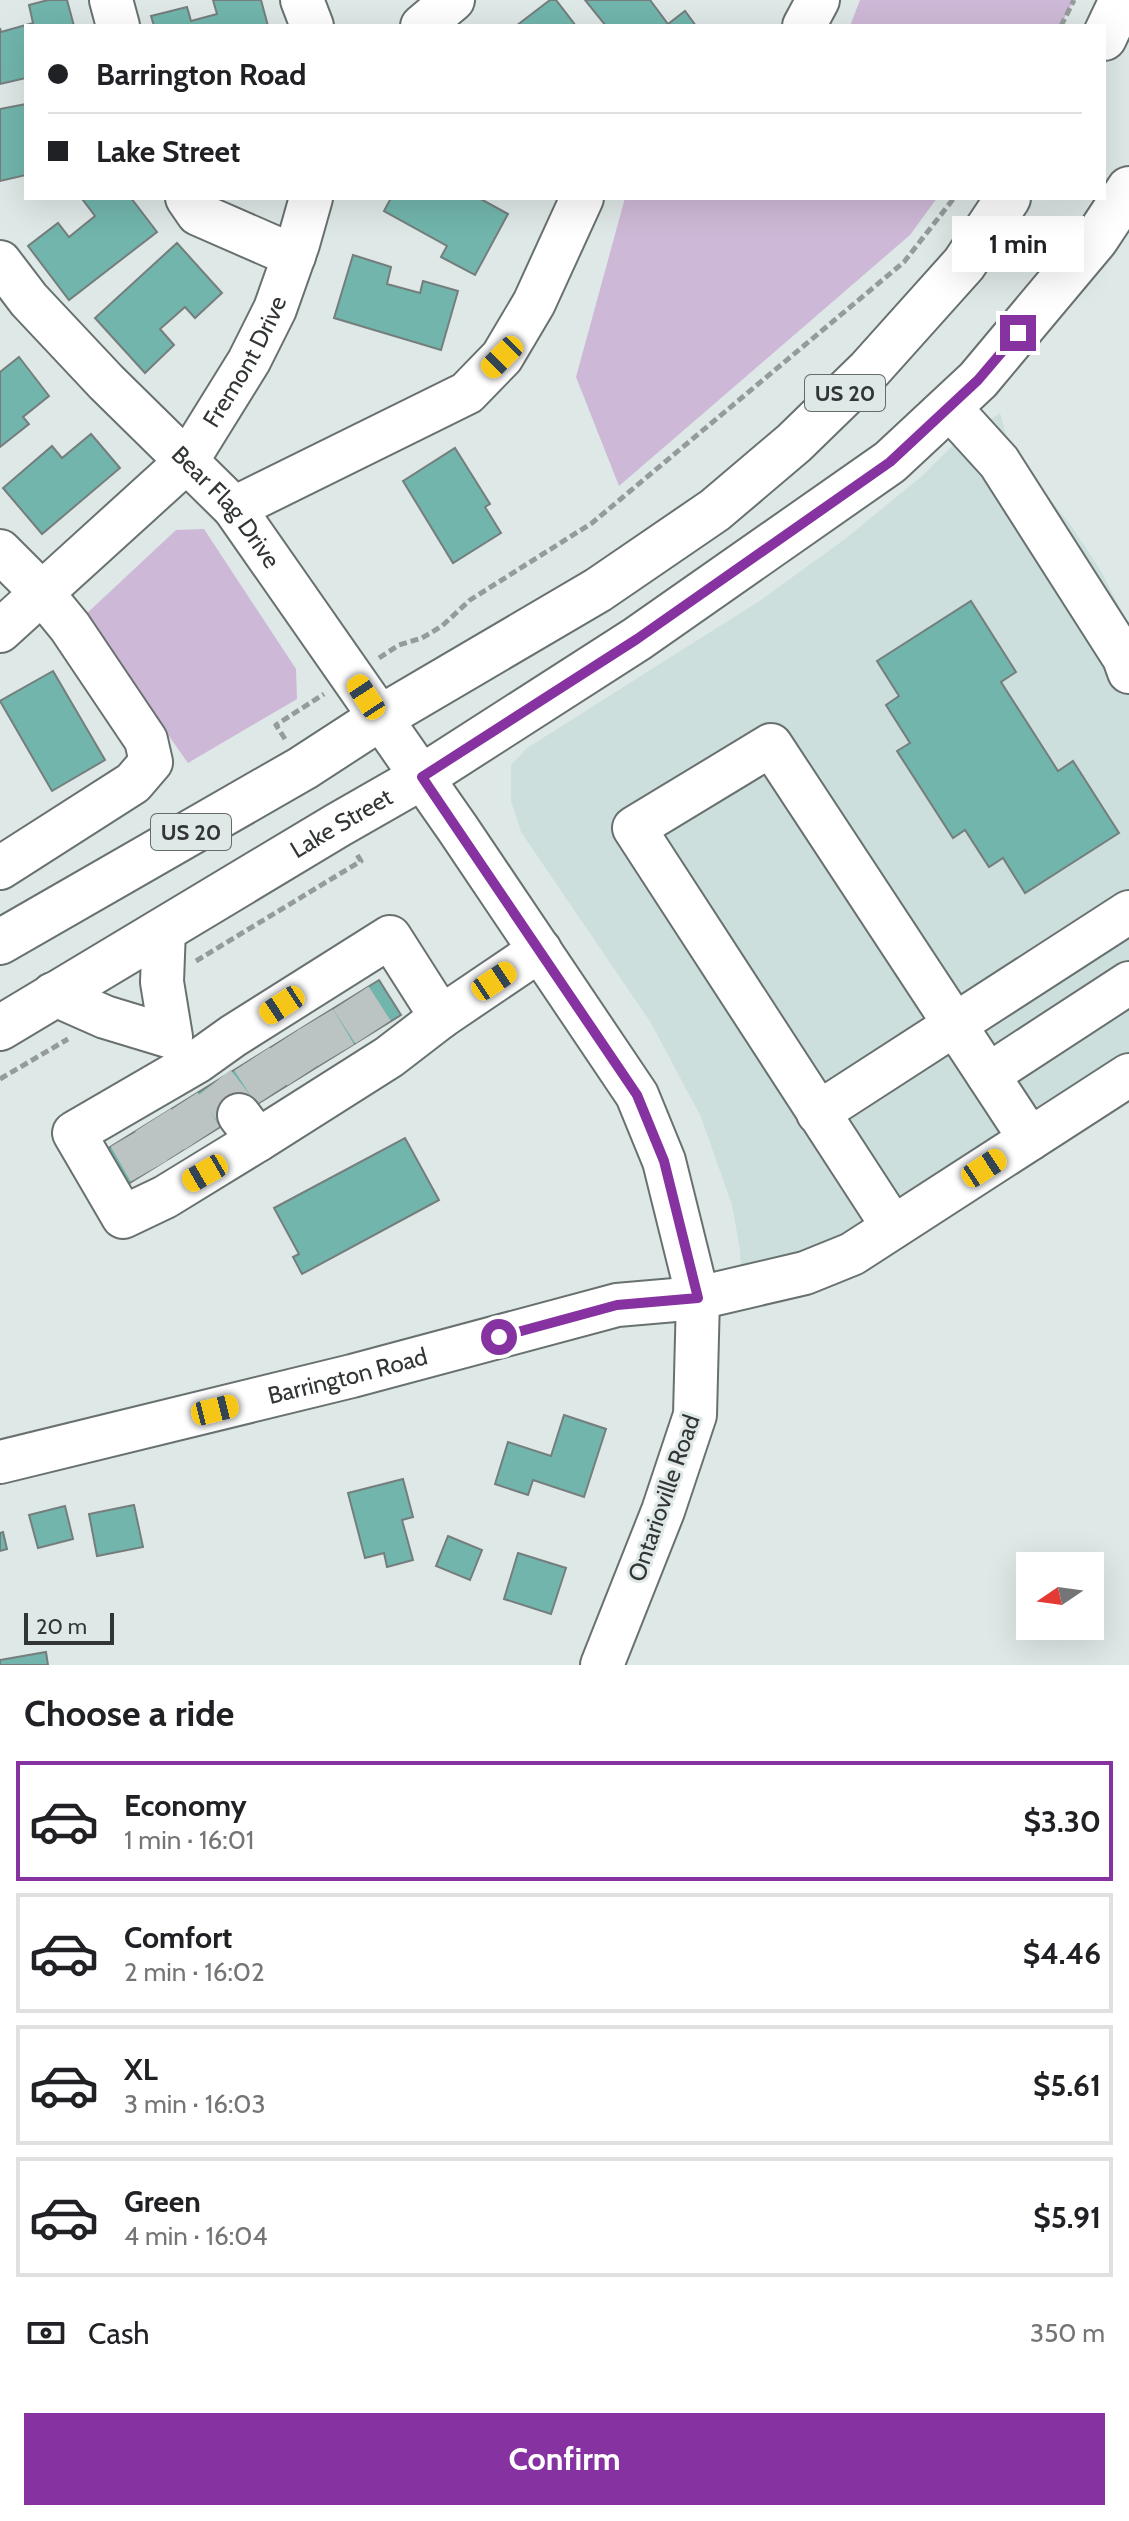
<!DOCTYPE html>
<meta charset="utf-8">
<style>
:root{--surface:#fff;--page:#f6f6f6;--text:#202124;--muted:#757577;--line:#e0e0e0;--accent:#8633a1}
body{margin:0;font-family:Cabin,sans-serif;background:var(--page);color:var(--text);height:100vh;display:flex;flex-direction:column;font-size:30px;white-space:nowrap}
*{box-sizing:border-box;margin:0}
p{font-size:26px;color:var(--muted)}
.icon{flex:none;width:44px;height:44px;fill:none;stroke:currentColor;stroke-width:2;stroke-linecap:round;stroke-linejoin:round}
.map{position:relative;height:1665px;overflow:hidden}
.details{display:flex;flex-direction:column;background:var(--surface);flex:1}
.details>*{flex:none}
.hud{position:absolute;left:24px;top:24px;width:1082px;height:176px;border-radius:0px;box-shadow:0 8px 32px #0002;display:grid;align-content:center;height:176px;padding:0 24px;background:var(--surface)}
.needle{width:52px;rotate:257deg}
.tools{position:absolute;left:1016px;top:1552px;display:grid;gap:16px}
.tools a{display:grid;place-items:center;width:88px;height:88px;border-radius:0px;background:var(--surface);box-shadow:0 8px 32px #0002;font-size:40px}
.scale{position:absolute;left:24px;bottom:20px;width:90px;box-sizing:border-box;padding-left:8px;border:4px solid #323535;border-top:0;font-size:22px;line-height:28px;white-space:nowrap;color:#323535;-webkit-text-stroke:6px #dee8e6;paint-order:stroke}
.end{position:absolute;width:36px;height:36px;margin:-18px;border:10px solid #8633a1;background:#fff;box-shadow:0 0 0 4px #fff}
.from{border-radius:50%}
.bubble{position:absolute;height:56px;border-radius:0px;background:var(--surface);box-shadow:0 8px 32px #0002;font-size:26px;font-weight:700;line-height:56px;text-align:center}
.car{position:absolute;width:24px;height:48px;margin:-24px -12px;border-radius:10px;box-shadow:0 0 6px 2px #0007;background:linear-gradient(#f5c518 24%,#345 0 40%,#f5c518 0 76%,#345 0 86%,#f5c518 0)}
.hud b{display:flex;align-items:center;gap:28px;height:76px;font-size:30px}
.hud b+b{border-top:2px solid var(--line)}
.hud i{width:20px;height:20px;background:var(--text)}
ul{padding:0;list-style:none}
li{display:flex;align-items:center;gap:24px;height:120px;margin:0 16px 12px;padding:0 8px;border:4px solid var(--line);border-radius:0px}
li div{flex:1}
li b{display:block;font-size:30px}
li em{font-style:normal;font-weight:700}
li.current{border-color:var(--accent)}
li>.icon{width:72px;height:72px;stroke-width:1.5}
h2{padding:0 24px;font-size:36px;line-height:96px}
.pay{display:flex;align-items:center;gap:20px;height:88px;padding:0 24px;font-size:30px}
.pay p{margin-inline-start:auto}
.cta{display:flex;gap:16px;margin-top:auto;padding:16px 24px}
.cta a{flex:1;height:92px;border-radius:0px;background:var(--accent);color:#fff;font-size:32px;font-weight:700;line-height:92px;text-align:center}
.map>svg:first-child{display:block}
.built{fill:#ccdfdc}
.green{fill:#ceb8d7}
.building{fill:#71b5ac;stroke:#757e7d;stroke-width:2}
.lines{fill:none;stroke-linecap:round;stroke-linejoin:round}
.minor-tunnel{stroke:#bcc4c3;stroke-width:42;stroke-dasharray:42 21;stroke-linecap:butt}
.minor-casing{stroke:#68716f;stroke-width:46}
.highway-casing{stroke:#68716f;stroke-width:48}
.path{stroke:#949b9a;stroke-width:5;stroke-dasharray:8 4;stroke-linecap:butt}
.minor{stroke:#fff;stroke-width:42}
.highway{stroke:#fff;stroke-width:44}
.route{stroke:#8633a1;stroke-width:10}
.labels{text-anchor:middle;stroke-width:6;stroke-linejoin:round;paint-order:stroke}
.shield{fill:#dee8e6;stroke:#666b6a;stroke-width:2}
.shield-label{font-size:22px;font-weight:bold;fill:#323535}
.street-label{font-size:24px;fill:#323535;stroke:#dee8e6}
</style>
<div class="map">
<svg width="1129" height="1665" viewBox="0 0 1129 1665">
<rect width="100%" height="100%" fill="#dee8e6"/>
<polygon class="built" points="1000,413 1010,449 1072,527 1101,571 1129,626 1129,1092 743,1304 740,1250 732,1205 701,1117 651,1023 521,832 511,801 511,765 527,748 761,600 845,539 922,476 952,446"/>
<g class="green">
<polygon points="860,0 1074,0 1060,26 850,26"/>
<polygon points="625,198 937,198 910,235 619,486 576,377"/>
<polygon points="204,529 296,669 297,699 188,763 84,616 176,530"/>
</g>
<g class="building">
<polygon points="48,0 67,0 74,26 26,26 26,78 0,84 0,28 1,32 33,23 29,5"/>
<polygon points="213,0 261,0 268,26 154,26 151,16 187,7 191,21 217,14"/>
<polygon points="550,0 556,0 576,26 516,26"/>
<polygon points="585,0 650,0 668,24 685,11 696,26 606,26"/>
<polygon points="26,104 26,175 0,181 0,109"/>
<polygon points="85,198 131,198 157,232 69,300 28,246 58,223 69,237 95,216 83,200"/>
<polygon points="391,198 479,198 508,214 475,275 441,257 447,246 384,211"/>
<polygon points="177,243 222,293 195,318 185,307 160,329 174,345 145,373 95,318"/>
<polygon points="353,255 391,267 387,284 420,293 423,281 458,291 441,350 334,318"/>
<polygon points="19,357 49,396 23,417 29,424 0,447 0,372"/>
<polygon points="91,434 120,468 42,534 3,488 52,446 62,458"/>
<polygon points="455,448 490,504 485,507 501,533 453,563 403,481"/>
<polygon points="971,601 1016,672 1001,682 1058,771 1073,761 1119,833 1025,893 1003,858 989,867 965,830 953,838 897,751 910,743 886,705 899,696 877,661"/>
<polygon points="53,671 105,760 52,791 0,701"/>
<polygon points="379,980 401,1015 123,1187 102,1152"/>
<polygon points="405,1138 439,1200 302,1274 293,1257 299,1254 274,1208"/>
<polygon points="564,1415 606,1429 584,1497 533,1480 528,1495 495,1484 508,1442 551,1456"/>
<polygon points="403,1479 413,1517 402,1520 413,1560 387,1567 384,1553 365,1558 348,1493"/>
<polygon points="134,1505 143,1547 97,1556 89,1514"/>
<polygon points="65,1506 73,1539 38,1548 29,1515"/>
<polygon points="3,1532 7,1549 0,1551 0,1533"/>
<polygon points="448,1536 482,1550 470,1580 436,1566"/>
<polygon points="518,1553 566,1568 551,1614 504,1599"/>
<polygon points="46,1652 48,1665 0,1665 0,1660"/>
</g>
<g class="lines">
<g class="minor-tunnel">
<polyline points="351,998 373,1032"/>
<polyline points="315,1020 336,1055"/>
<polyline points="283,1040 305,1074"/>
<polyline points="252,1059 274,1093"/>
<polyline points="214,1083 239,1115"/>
<polyline points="180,1104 202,1138"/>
<polyline points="153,1120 175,1155"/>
<polyline points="129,1136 149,1171"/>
</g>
<defs>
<g id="minor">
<polyline points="111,0 118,26"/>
<polyline points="302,0 312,26"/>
<polyline points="422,26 453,0"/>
<polyline points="804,26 818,0"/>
<polyline points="187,198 198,214 294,256"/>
<path id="s1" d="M0 262 29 300 106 382 234 508 458 829 637 1095 664 1161 698 1298 695 1415 663 1511 602 1665"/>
<polyline points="949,407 999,462 1124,658 1129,672"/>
<polyline points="234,508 467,393 502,357 534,303 582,198"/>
<polyline points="0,551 43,594 70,627 146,740 151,762 133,783 0,868"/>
<path id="s2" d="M0 631 187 461 249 361 275 309 298 244 311 198"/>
<polyline points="53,994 105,1017 171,1037 162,982 164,929"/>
<polyline points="988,1075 1129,983"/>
<polyline points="818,1113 1129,912"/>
<polyline points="239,1115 258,1140 389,1057 441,1017 540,950"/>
<polyline points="258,1140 165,1197 123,1217 74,1133 198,1061 233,1036 390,937 441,1017"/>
<polyline points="893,1227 634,828 771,745 1030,1139"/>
<path id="s3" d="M0 1462 352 1376 617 1305 698 1298 805 1273 852 1254 1129 1075"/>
</g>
<g id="highway">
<polyline points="1104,38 1122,0"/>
<polyline points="0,942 303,768 380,718 598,590 715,510 794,443 869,370 964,264 1008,198"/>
<path id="s4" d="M0 1028 338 825 422 777 637 639 890 462 978 380 1096 239 1129 189"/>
</g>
</defs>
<use href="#minor" class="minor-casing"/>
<use href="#highway" class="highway-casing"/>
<g class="path">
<polyline points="1061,26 1074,0"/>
<polyline points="379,658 399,645 422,638 442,626 470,600 592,523 904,262 954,198"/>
<polyline points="285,739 276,725 324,694"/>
<polyline points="196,961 361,861 356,853"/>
<polyline points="0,1079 68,1039"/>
</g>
<use href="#minor" class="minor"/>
<use href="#highway" class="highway"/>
</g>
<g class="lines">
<polyline class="route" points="499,1337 617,1305 698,1298 664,1161 637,1095 422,777 637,639 890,462 978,380 1018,333"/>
</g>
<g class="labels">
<g class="shield">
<rect x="805" y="375" width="80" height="36" rx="6"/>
<rect x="151" y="814" width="80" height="36" rx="6"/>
</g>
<g class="shield-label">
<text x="845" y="401">US 20</text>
<text x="191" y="840">US 20</text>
</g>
<g class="street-label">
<text dy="8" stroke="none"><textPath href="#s2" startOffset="368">Fremont Drive</textPath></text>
<text dy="8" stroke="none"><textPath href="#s1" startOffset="334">Bear Flag Drive</textPath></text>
<text dy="8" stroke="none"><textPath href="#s4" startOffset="398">Lake Street</textPath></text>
<text dy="8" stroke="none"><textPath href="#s3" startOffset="358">Barrington Road</textPath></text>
<text transform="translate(664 1498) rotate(-71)" y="8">Ontarioville Road</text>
</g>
</g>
</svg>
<div class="tools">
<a><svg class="needle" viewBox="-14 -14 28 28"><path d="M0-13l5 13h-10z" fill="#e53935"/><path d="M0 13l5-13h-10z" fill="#757577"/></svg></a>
</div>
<div class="scale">20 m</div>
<i class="end from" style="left:499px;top:1337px"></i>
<i class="end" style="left:1018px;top:333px"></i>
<div class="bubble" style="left:952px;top:216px;width:132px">1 min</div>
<i class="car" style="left:502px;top:357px;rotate:225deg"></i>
<i class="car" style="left:366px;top:697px;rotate:327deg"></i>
<i class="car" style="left:494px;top:981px;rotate:56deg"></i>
<i class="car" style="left:282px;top:1005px;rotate:237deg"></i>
<i class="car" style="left:984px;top:1168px;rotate:57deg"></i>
<i class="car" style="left:205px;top:1173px;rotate:240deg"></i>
<i class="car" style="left:215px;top:1410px;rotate:76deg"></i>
<div class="hud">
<b><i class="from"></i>Barrington Road</b>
<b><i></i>Lake Street</b>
</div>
</div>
<section class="details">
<h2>Choose a ride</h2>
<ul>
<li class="current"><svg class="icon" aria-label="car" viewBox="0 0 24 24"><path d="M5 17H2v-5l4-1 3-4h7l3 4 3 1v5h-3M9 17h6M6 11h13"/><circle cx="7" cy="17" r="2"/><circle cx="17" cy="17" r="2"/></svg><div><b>Economy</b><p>1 min · 16:01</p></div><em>$3.30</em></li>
<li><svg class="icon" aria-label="car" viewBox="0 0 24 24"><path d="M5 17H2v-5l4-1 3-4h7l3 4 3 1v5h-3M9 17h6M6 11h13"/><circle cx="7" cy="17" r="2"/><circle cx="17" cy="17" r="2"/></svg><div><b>Comfort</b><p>2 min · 16:02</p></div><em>$4.46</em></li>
<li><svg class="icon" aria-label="car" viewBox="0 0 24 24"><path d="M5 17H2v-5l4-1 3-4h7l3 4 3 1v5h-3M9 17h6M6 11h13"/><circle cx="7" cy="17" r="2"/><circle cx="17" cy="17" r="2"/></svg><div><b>XL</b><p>3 min · 16:03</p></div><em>$5.61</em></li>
<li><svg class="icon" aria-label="car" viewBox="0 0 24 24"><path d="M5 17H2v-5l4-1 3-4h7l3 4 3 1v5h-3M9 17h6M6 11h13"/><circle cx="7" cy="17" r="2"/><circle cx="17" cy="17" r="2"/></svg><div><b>Green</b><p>4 min · 16:04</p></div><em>$5.91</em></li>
</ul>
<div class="pay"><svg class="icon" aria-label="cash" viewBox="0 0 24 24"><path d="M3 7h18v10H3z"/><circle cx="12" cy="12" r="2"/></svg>Cash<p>350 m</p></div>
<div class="cta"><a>Confirm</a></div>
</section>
